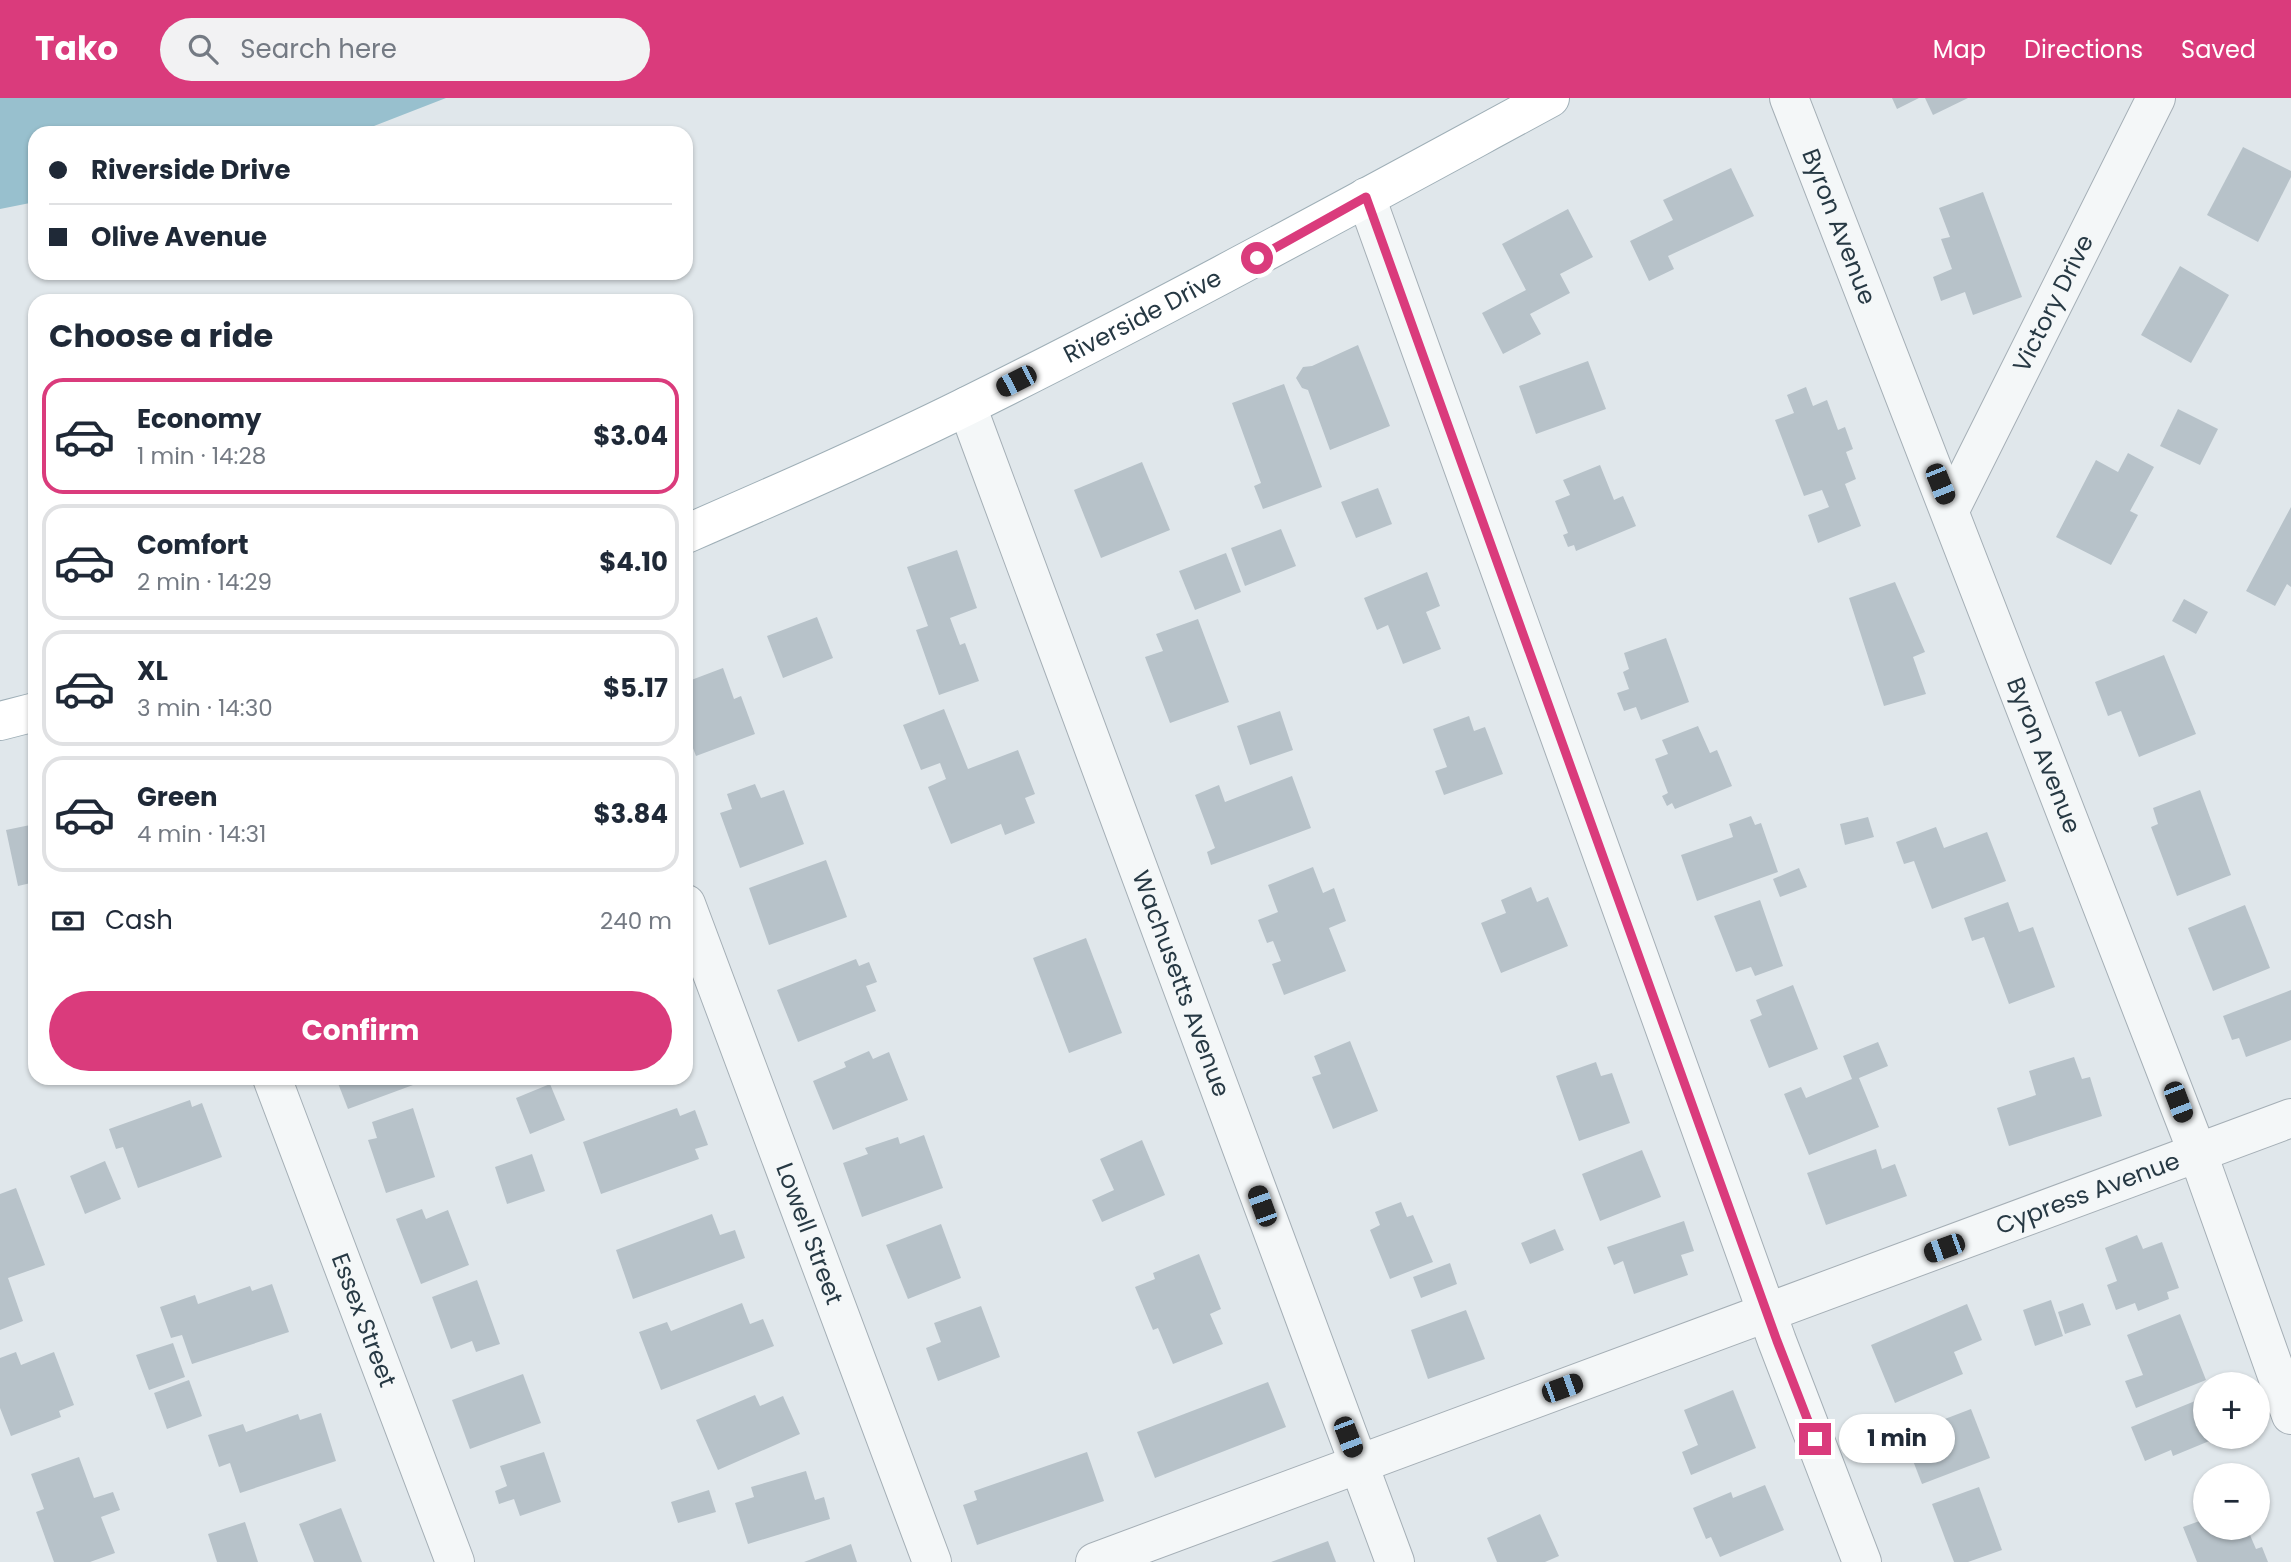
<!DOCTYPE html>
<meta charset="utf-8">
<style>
:root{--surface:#fff;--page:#f2f2f3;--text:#1f2937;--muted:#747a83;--line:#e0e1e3;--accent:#da3b7c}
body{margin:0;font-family:Poppins,sans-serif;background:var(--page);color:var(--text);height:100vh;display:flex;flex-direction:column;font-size:26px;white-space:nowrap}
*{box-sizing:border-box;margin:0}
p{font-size:23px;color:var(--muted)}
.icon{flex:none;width:38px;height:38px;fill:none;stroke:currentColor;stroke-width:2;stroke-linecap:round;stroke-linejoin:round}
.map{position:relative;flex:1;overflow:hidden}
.side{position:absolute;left:28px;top:196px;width:665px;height:791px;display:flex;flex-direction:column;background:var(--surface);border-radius:21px;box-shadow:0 2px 5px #0004}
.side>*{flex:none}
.top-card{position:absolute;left:28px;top:28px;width:665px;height:154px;border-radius:21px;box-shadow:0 2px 5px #0004;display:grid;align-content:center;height:154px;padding:0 21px;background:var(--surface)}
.controls{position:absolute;left:2193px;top:1274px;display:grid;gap:14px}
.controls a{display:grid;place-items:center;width:77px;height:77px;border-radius:50%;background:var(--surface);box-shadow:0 2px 5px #0004;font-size:35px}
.end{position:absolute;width:32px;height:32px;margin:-16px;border:9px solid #da3b7c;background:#fff;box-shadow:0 0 0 4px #fff}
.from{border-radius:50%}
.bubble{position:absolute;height:49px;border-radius:24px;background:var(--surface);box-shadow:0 2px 5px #0004;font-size:23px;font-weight:700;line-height:49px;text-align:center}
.car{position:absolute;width:21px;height:42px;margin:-21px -10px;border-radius:9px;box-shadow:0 0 5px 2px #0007;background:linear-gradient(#222 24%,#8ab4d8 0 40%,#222 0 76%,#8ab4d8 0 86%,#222 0)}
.top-card b{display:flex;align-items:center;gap:24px;height:66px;font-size:26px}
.top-card b+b{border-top:2px solid var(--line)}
.top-card i{width:18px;height:18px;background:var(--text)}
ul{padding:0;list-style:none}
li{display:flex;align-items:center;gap:21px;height:116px;margin:0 14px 10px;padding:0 7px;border:4px solid var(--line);border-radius:21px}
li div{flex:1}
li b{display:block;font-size:26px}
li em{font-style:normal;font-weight:700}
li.on{border-color:var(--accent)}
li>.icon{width:63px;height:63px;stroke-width:1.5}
h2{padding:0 21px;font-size:32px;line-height:84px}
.pay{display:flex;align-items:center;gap:18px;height:77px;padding:0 21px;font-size:26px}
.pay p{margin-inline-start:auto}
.button{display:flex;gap:14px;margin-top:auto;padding:14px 21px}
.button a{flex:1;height:80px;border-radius:42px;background:var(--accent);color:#fff;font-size:28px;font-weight:700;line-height:80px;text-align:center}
header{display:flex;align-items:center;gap:42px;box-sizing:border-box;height:98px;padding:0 35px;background:var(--accent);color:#fff}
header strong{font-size:33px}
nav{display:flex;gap:38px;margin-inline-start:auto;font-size:24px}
.search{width:490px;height:63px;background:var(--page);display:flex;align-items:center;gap:18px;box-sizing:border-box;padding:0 24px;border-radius:38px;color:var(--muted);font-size:26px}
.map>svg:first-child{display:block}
.water{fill:#98c0ce}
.building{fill:#b7c2c9}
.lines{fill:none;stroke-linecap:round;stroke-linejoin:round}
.minor-casing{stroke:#a5afb6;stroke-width:40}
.major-casing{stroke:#9fafb7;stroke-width:40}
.minor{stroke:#f4f7f8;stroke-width:38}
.major{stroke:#fff;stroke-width:38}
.route{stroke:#da3b7c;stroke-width:9}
.labels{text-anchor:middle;stroke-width:6;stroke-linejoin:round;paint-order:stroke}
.street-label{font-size:24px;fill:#273944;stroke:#f0f5f8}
</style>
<header>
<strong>Tako</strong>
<div class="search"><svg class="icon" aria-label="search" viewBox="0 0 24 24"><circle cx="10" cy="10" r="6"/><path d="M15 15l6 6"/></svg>Search here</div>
<nav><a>Map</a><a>Directions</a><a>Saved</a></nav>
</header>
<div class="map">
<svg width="2291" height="1464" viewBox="0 0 2291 1464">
<rect width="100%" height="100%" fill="#e0e7eb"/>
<polygon class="water" points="0,0 446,0 356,35 35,35 35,104 0,111"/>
<g class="building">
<polygon points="1892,0 1919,0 1897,11"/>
<polygon points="1925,0 1968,0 1933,17"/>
<polygon points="2243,49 2291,73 2291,79 2258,144 2207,117"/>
<polygon points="1731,70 1754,118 1668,158 1674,171 1649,183 1630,143 1673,122 1663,102"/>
<polygon points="1983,94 2022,199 1973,217 1965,194 1941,203 1933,179 1952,171 1941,141 1950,139 1939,110"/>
<polygon points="1568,111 1593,159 1560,176 1570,195 1530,216 1541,236 1503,256 1482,215 1526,192 1502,146"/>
<polygon points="2180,168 2229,197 2191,265 2141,237"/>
<polygon points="1358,247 1390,328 1330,352 1308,292 1302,290 1296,280 1303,269 1312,268"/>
<polygon points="1588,263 1606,311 1536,336 1519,288"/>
<polygon points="1284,286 1322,389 1263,411 1254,388 1261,385 1232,305"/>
<polygon points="1806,289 1813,308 1827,302 1838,332 1845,329 1853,351 1846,354 1856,381 1845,386 1861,428 1818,445 1808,417 1829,409 1822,392 1804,398 1775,322 1794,315 1787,297"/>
<polygon points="2178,311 2218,331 2200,367 2160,348"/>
<polygon points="2128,355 2154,369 2130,413 2138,417 2111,467 2056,439 2096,362 2118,374"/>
<polygon points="1142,364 1170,432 1101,460 1074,392"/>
<polygon points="1600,367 1614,402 1623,398 1636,428 1576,453 1574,447 1568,449 1563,437 1568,435 1555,403 1570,397 1563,382"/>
<polygon points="1378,390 1392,426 1356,440 1341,404"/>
<polygon points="2291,409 2291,489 2287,486 2275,508 2246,493"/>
<polygon points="1281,431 1296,468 1245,488 1231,450"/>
<polygon points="957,452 977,510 950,520 960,547 965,545 979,583 939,597 916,532 928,528 907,469"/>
<polygon points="1226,455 1241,494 1195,512 1179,473"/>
<polygon points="1427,474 1440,508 1426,514 1441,551 1403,566 1388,527 1377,532 1364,500"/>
<polygon points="1895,484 1925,554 1913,559 1926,596 1884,608 1849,500"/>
<polygon points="2184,501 2208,514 2196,536 2172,523"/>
<polygon points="817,519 833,560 783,580 767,538"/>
<polygon points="1198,521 1229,604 1170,625 1145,559 1163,553 1156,536"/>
<polygon points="1666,540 1689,604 1641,622 1636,609 1624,613 1617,595 1629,591 1623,574 1629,571 1624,555"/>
<polygon points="2164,557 2196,636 2139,659 2121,613 2108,618 2095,584"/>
<polygon points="723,570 734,601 741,598 755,636 696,658 686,632 686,584"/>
<polygon points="944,611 968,671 1018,652 1035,696 1025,700 1035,725 1005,737 1001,726 951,746 928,689 946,681 940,665 921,672 903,627"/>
<polygon points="1280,613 1293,652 1250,667 1237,628"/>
<polygon points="1469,618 1474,633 1485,629 1503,676 1444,697 1435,673 1447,669 1433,631"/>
<polygon points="1698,628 1710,655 1717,652 1732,688 1675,711 1672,705 1667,708 1662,698 1668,695 1655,661 1668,656 1662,642"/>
<polygon points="1292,678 1311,730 1211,767 1207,754 1215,750 1195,697 1219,687 1225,704"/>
<polygon points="755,686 761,700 784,692 804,746 740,770 720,715 732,711 727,696"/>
<polygon points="2200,692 2231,777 2177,798 2151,729 2158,726 2153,710"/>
<polygon points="1751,718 1755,727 1761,725 1778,774 1697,803 1681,757 1733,739 1729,726"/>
<polygon points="1868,719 1874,739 1845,747 1840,726"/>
<polygon points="35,726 35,784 18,788 6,732"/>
<polygon points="1936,729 1944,750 1987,734 2006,783 1932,811 1914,763 1904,766 1896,744"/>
<polygon points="826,762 847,819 769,847 749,790"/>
<polygon points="1313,769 1323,795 1334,790 1346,823 1329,830 1346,873 1284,897 1272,866 1281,863 1273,843 1267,845 1258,822 1278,814 1268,787"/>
<polygon points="1799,770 1807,789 1780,799 1773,781"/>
<polygon points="1531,789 1537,804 1548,799 1568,848 1501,875 1481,825 1506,815 1501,802"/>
<polygon points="1760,802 1783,868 1755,878 1751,869 1736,874 1714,818"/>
<polygon points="2008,804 2019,834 2033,829 2055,889 2009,906 1984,839 1972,843 1964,820"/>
<polygon points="2245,807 2270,870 2213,893 2188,830"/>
<polygon points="1086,840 1122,935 1069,955 1033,860"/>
<polygon points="856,861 859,868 869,864 877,884 866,888 876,913 798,944 777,892"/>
<polygon points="1793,887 1818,951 1769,970 1750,922 1762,917 1756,902"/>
<polygon points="2291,892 2291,942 2246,959 2239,940 2232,942 2223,918"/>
<polygon points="1350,943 1378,1013 1333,1031 1312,979 1321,976 1314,958"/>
<polygon points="1878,944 1888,968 1859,980 1879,1029 1809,1057 1784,996 1801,989 1806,1000 1852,981 1843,958"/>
<polygon points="869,953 873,961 889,954 908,1002 833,1032 813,983 846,969 844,964"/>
<polygon points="2074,959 2082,981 2090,979 2102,1018 2009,1048 1997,1010 2036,997 2029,973"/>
<polygon points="1596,964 1601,978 1612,975 1630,1025 1579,1043 1556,978"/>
<polygon points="336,980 432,980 348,1011"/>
<polygon points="550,986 565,1022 530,1036 516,1000"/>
<polygon points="190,1002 192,1009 202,1005 222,1059 138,1090 123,1049 116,1051 109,1031"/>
<polygon points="413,1010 435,1079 386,1095 368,1042 377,1040 372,1024"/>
<polygon points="677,1010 680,1018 695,1012 708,1047 695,1051 699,1061 601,1096 583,1044"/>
<polygon points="924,1037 943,1090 862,1119 843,1065 868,1056 865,1050 898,1039 900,1046"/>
<polygon points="1142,1042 1165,1097 1102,1124 1092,1102 1114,1092 1100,1061"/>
<polygon points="1876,1051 1882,1071 1895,1066 1907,1098 1826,1127 1807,1075"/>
<polygon points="1642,1052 1661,1099 1600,1123 1582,1076"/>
<polygon points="532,1056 545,1093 507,1106 495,1069"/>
<polygon points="105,1063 121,1101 85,1116 70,1078"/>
<polygon points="16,1090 45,1167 8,1180 23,1223 0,1232 0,1096"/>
<polygon points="1401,1104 1407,1119 1413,1117 1433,1164 1390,1181 1370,1132 1380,1127 1375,1114"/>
<polygon points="422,1111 426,1121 448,1112 469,1167 421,1186 396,1121"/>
<polygon points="712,1116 720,1137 735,1132 745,1160 633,1201 616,1152"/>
<polygon points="1684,1123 1694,1153 1681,1157 1688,1177 1634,1196 1623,1163 1614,1167 1607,1149"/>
<polygon points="941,1126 961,1180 908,1201 886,1147"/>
<polygon points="1555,1131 1564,1152 1530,1166 1521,1145"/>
<polygon points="2137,1137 2143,1151 2162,1144 2179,1190 2167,1194 2169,1201 2138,1213 2135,1205 2116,1212 2107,1187 2117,1183 2105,1150"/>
<polygon points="1199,1156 1221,1211 1210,1216 1223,1246 1173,1266 1158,1230 1153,1232 1135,1189 1155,1181 1153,1175"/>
<polygon points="1450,1165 1457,1186 1421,1200 1413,1179"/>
<polygon points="477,1182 500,1246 476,1254 472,1243 451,1251 432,1199"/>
<polygon points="272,1186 289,1234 192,1266 182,1237 171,1240 160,1209 195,1197 198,1206 250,1188 252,1193"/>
<polygon points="2051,1202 2063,1238 2035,1248 2023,1212"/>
<polygon points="742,1205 750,1226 763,1221 774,1248 661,1292 639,1234 667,1224 671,1233"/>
<polygon points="2083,1205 2091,1227 2065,1236 2058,1214"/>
<polygon points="1967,1206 1982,1242 1954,1254 1963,1276 1895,1305 1871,1247"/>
<polygon points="981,1208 1000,1259 938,1283 926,1250 941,1244 934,1225"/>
<polygon points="1466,1212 1485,1261 1428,1281 1411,1232"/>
<polygon points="2180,1216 2206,1282 2136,1310 2125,1283 2143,1277 2127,1237"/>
<polygon points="173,1245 185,1279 149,1292 136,1257"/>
<polygon points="16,1254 21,1267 54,1254 74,1307 59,1313 61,1319 11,1338 0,1310 0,1260"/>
<polygon points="523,1276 541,1325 470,1351 452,1302"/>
<polygon points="189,1282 202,1318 167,1331 154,1295"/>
<polygon points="1268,1284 1286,1329 1155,1380 1137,1334"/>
<polygon points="1733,1292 1756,1350 1691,1377 1682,1354 1698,1347 1684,1312"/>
<polygon points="755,1297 760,1308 783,1298 800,1336 718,1372 696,1322"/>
<polygon points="2205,1299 2205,1339 2219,1339 2173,1358 2171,1352 2145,1363 2131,1329"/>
<polygon points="1971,1311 1990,1360 1922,1386 1903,1337"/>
<polygon points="321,1315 336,1363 240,1395 230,1365 219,1369 208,1337 243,1326 246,1334 298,1316 300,1322"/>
<polygon points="544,1354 561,1404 520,1418 514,1401 499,1406 495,1393 507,1388 500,1368"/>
<polygon points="1087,1354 1104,1403 977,1447 963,1407 977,1402 974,1393"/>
<polygon points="79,1359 94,1400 113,1394 120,1412 101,1419 115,1455 90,1464 54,1464 36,1414 44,1411 31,1376"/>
<polygon points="806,1373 815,1402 824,1399 830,1421 748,1446 735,1405 754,1399 751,1389"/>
<polygon points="1765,1387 1784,1432 1720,1459 1711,1439 1706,1441 1693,1410 1731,1394 1733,1400"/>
<polygon points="1979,1389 2002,1452 1968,1464 1954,1464 1932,1406"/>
<polygon points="709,1392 716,1414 678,1425 671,1404"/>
<polygon points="341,1410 362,1464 314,1464 299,1426"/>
<polygon points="1540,1416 1559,1458 1545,1464 1497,1464 1487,1440"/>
<polygon points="2205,1421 2205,1430 2222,1430 2225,1438 2247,1430 2256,1451 2262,1449 2268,1464 2197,1464 2183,1429"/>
<polygon points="245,1424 258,1464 217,1464 208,1436"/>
<polygon points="1328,1443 1336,1464 1271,1464"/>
<polygon points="851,1446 857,1464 804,1464"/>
</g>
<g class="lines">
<defs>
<g id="minor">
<path id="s1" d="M1789 0 2198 1056 2291 1317"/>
<polyline points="1366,99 1777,1243 1862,1464"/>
<path id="s2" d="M967 308 1395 1464"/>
<path id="s3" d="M1950 412 2156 0"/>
<path id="s4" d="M686 806 932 1464"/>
<path id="s5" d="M272 980 455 1464"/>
<path id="s6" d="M1095 1464 2291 1020"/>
</g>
<g id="major">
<path id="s7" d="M686 436C780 395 874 354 965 309 1163 211 1356 105 1550 0"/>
<polyline points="0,623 35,614"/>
</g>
</defs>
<use href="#minor" class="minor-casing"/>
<use href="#major" class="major-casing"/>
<use href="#minor" class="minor"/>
<use href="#major" class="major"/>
</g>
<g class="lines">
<polyline class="route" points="1257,160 1366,99 1777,1243 1815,1341"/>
</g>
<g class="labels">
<g class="street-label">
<text dy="8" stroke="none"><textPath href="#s1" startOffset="138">Byron Avenue</textPath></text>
<text dy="8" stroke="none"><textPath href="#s3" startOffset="231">Victory Drive</textPath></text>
<text dy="8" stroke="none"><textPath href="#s7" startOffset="506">Riverside Drive</textPath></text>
<text dy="8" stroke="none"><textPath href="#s1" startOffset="705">Byron Avenue</textPath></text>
<text dy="8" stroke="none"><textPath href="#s2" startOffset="616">Wachusetts Avenue</textPath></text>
<text dy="8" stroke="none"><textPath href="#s6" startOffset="1059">Cypress Avenue</textPath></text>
<text dy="8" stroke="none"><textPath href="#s4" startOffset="352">Lowell Street</textPath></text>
<text dy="8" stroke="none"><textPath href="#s5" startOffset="259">Essex Street</textPath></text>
</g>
</g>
</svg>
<div class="controls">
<a>+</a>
<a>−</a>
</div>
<i class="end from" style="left:1257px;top:160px"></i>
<i class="end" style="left:1815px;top:1341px"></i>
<div class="bubble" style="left:1839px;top:1316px;width:116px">1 min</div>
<i class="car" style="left:1016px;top:283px;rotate:243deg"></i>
<i class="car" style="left:1940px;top:386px;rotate:158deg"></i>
<i class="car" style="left:2178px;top:1004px;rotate:159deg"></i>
<i class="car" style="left:1262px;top:1108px;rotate:340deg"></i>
<i class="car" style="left:1944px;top:1150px;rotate:250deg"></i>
<i class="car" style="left:1562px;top:1290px;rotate:70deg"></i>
<i class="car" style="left:1348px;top:1339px;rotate:159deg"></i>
<div class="top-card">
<b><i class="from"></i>Riverside Drive</b>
<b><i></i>Olive Avenue</b>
</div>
<section class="side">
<h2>Choose a ride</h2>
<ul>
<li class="on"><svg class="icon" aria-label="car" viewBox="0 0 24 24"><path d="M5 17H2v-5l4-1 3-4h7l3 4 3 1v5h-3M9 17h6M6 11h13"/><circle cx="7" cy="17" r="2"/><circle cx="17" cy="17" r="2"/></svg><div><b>Economy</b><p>1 min · 14:28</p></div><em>$3.04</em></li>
<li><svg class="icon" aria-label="car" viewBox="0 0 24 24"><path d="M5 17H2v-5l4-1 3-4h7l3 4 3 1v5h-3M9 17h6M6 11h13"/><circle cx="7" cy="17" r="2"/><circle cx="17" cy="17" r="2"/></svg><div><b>Comfort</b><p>2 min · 14:29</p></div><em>$4.10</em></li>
<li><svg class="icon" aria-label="car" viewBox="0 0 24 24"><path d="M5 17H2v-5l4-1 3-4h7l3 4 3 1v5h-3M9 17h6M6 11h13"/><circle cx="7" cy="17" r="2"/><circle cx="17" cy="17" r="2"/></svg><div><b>XL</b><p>3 min · 14:30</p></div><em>$5.17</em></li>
<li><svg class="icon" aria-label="car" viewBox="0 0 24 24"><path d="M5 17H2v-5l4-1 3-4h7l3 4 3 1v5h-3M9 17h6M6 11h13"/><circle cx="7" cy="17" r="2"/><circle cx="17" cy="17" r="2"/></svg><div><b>Green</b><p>4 min · 14:31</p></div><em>$3.84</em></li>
</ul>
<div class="pay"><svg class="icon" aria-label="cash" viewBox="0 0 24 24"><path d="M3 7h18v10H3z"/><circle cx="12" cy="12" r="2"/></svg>Cash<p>240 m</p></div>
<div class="button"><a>Confirm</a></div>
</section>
</div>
